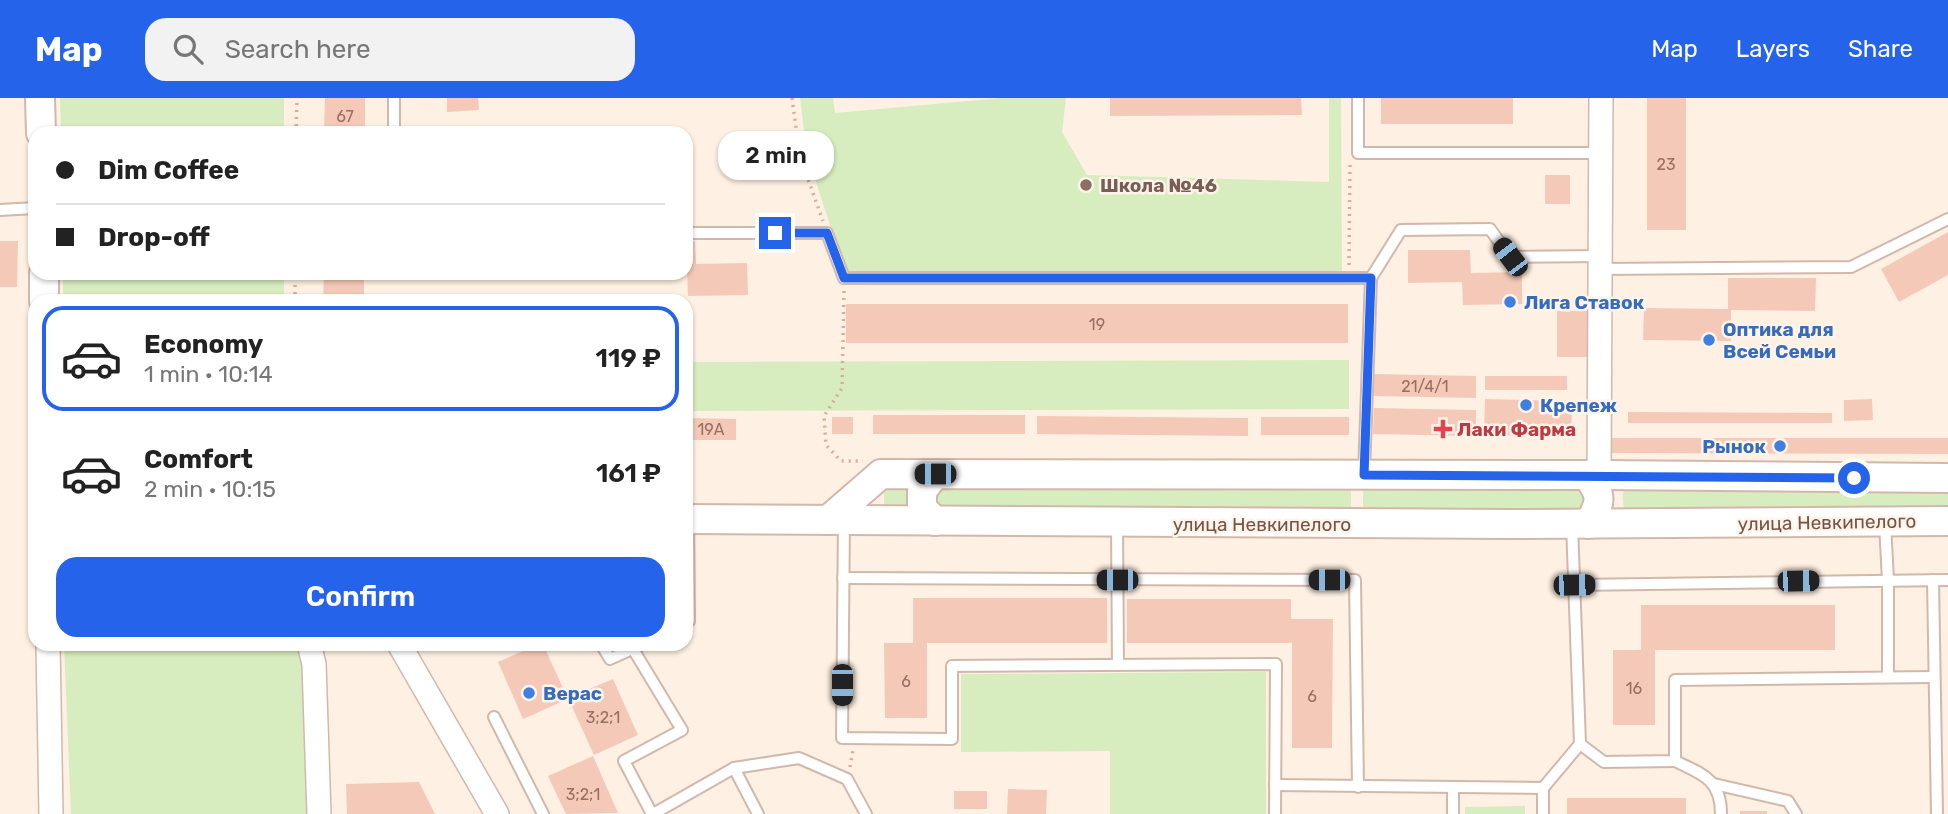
<!DOCTYPE html>
<meta charset="utf-8">
<style>
:root{--surface:#fff;--page:#f2f2f2;--text:#222;--muted:#767676;--line:#e0e0e0;--accent:#2563eb}
body{margin:0;font-family:Rubik,sans-serif;background:var(--page);color:var(--text);height:100vh;display:flex;flex-direction:column;font-size:26px;white-space:nowrap}
*{box-sizing:border-box;margin:0}
p{font-size:23px;color:var(--muted)}
.icon{flex:none;width:38px;height:38px;fill:none;stroke:currentColor;stroke-width:2;stroke-linecap:round;stroke-linejoin:round}
.map{position:relative;flex:1;overflow:hidden}
.sheet{position:absolute;left:28px;top:196px;width:665px;height:357px;display:flex;flex-direction:column;background:var(--surface);border-radius:21px;box-shadow:0 2px 5px #0004}
.sheet>*{flex:none}
.top-card{position:absolute;left:28px;top:28px;width:665px;height:154px;border-radius:21px;box-shadow:0 2px 5px #0004;display:grid;align-content:center;height:154px;padding:0 28px;background:var(--surface)}
.end{position:absolute;width:32px;height:32px;margin:-16px;border:9px solid #2563eb;background:#fff;box-shadow:0 0 0 4px #fff}
.from{border-radius:50%}
.bubble{position:absolute;height:49px;border-radius:21px;background:var(--surface);box-shadow:0 2px 5px #0004;font-size:23px;font-weight:600;line-height:49px;text-align:center}
.car{position:absolute;width:21px;height:42px;margin:-21px -10px;border-radius:9px;box-shadow:0 0 5px 2px #0007;background:linear-gradient(#222 24%,#8ab4d8 0 40%,#222 0 76%,#8ab4d8 0 86%,#222 0)}
.top-card b{display:flex;align-items:center;gap:24px;height:66px;font-size:26px}
.top-card b+b{border-top:2px solid var(--line)}
.top-card i{width:18px;height:18px;background:var(--text)}
ul{padding:12px 0 0;list-style:none}
li{display:flex;align-items:center;gap:21px;height:105px;margin:0 14px 10px;padding:0 14px;border:4px solid transparent;border-radius:21px}
li div{flex:1}
li b{display:block;font-size:26px}
li em{font-style:normal;font-weight:600}
li.on{border-color:var(--accent)}
li>.icon{width:63px;height:63px;stroke-width:1.5}
.button{display:flex;gap:14px;margin-top:auto;padding:14px 28px}
.button a{flex:1;height:80px;border-radius:21px;background:var(--accent);color:#fff;font-size:28px;font-weight:600;line-height:80px;text-align:center}
header{display:flex;align-items:center;gap:42px;box-sizing:border-box;height:98px;padding:0 35px;background:var(--accent);color:#fff}
header strong{font-size:33px}
nav{display:flex;gap:38px;margin-inline-start:auto;font-size:24px}
.search{width:490px;height:63px;background:var(--page);display:flex;align-items:center;gap:18px;box-sizing:border-box;padding:0 24px;border-radius:21px;color:var(--muted);font-size:26px}
.map>svg:first-child{display:block}
.green{fill:#d7ecbf}
.building{fill:#f5c9b8}
.lines{fill:none;stroke-linecap:round;stroke-linejoin:round}
.service-casing{stroke:#d2b8ab;stroke-width:14}
.minor-casing{stroke:#d2b8ab;stroke-width:26}
.tertiary-casing{stroke:#d2b8ab;stroke-width:32}
.path{stroke:#daac9b;stroke-width:3.5;stroke-dasharray:2 5;stroke-linecap:butt}
.service{stroke:#fff;stroke-width:10}
.minor{stroke:#fff;stroke-width:23}
.tertiary{stroke:#fff;stroke-width:28}
.route{stroke:#2563eb;stroke-width:9}
.education-dot{fill:#8d6e63;stroke:#fff4ea;stroke-width:2.5}
.shop-dot{fill:#3f7fe0;stroke:#fff4ea;stroke-width:2.5}
.health-dot{fill:#e0444e;stroke:#fff4ea;stroke-width:2.5}
.labels{text-anchor:middle;stroke-width:5;stroke-linejoin:round;paint-order:stroke}
.number-label{font-size:16px;fill:#967063}
.education-label{font-size:19px;font-weight:bold;fill:#785e54;stroke:#fff4ea;text-anchor:start}
.shop-label{font-size:19px;font-weight:bold;fill:#366cbe;stroke:#fff4ea;text-anchor:start}
.health-label{font-size:19px;font-weight:bold;fill:#be3a42;stroke:#fff4ea;text-anchor:start}
.street-label{font-size:19px;fill:#775247;stroke:#fff4ea}
</style>
<header>
<strong>Map</strong>
<div class="search"><svg class="icon" aria-label="search" viewBox="0 0 24 24"><circle cx="10" cy="10" r="6"/><path d="M15 15l6 6"/></svg>Search here</div>
<nav><a>Map</a><a>Layers</a><a>Share</a></nav>
</header>
<div class="map">
<svg width="1948" height="716" viewBox="0 0 1948 716">
<rect width="100%" height="100%" fill="#fef0e2"/>
<g class="green">
<polygon points="60,0 284,0 284,35 61,35"/>
<polygon points="800,0 833,0 835,15 1001,0 1066,0 1062,34 1087,77 1329,84 1329,0 1341,0 1342,174 845,174 807,56"/>
<rect x="63" y="175" width="221" height="28"/>
<polygon points="1349,262 1349,311 686,313 686,264"/>
<polygon points="884,388 918,388 915,410 884,415"/>
<polygon points="933,388 1351,388 1351,414 933,415"/>
<polygon points="1363,388 1586,388 1586,413 1363,414"/>
<path d="M1626 388H1948V412L1626 413C1622 406 1621 395 1626 388Z"/>
<polygon points="64,546 306,546 317,716 71,716"/>
<polygon points="1266,574 1266,716 1110,716 1110,653 961,654 961,576"/>
<polygon points="1525,708 1525,716 1465,716 1465,709"/>
</g>
<g class="building">
<polygon points="325,0 365,0 365,35 324,35"/>
<polygon points="447,0 478,0 479,12 447,14"/>
<polygon points="1110,0 1301,0 1302,17 1110,18"/>
<rect x="1381" y="0" width="132" height="26"/>
<rect x="1647" y="0" width="39" height="132"/>
<rect x="1545" y="77" width="25" height="29"/>
<polygon points="1948,134 1948,177 1899,204 1881,171"/>
<polygon points="0,143 18,143 17,189 0,189"/>
<polygon points="686,143 695,143 696,166 747,165 748,197 688,198"/>
<polygon points="1408,152 1470,152 1471,175 1522,174 1522,206 1463,207 1462,184 1408,185"/>
<polygon points="324,175 364,175 364,203 323,203"/>
<polygon points="1728,180 1816,180 1815,213 1731,212 1731,243 1643,242 1644,210 1728,211"/>
<rect x="567" y="197" width="37" height="6"/>
<rect x="846" y="206" width="502" height="39"/>
<rect x="1557" y="213" width="33" height="46"/>
<polygon points="1374,276 1476,278 1476,300 1373,298"/>
<rect x="1485" y="278" width="82" height="14"/>
<polygon points="1485,301 1572,303 1571,338 1484,337"/>
<polygon points="1872,301 1873,322 1844,323 1844,302"/>
<polygon points="1374,310 1476,312 1476,338 1373,336"/>
<polygon points="1628,314 1832,315 1832,325 1628,325"/>
<rect x="873" y="317" width="152" height="19"/>
<polygon points="1037,318 1248,320 1248,338 1037,336"/>
<rect x="832" y="319" width="21" height="17"/>
<rect x="1261" y="319" width="88" height="18"/>
<polygon points="686,320 736,321 736,342 686,342"/>
<polygon points="1612,340 1948,340 1948,356 1611,355"/>
<polygon points="913,500 1107,500 1107,545 927,545 927,620 885,620 884,545 913,545"/>
<polygon points="1127,501 1291,501 1291,521 1333,521 1332,650 1292,650 1292,545 1127,545"/>
<polygon points="1641,507 1835,507 1835,552 1655,552 1655,627 1613,627 1613,552 1641,552"/>
<polygon points="539,546 543,546 568,601 523,621 498,564"/>
<polygon points="613,581 638,637 594,657 568,600"/>
<polygon points="593,658 618,715 566,716 548,678"/>
<polygon points="419,684 435,716 347,716 346,686"/>
<polygon points="1008,691 1047,692 1046,716 1007,716"/>
<rect x="954" y="693" width="33" height="18"/>
<rect x="1567" y="700" width="119" height="16"/>
<rect x="1740" y="713" width="27" height="3"/>
</g>
<g class="lines">
<defs>
<g id="service">
<polyline points="1358,0 1358,55 1601,55"/>
<polyline points="394,35 394,0"/>
<polyline points="0,112 35,110"/>
<polyline points="686,135 827,135 844,180 1371,180 1401,132 1490,131 1510,159 1600,158"/>
<polyline points="1601,171 1851,169 1948,121"/>
<polyline points="1364,376 1371,180"/>
<polyline points="844,422 842,640 952,641 952,568 1276,566 1275,716"/>
<polyline points="1117,426 1118,567"/>
<polyline points="1885,426 1888,482 1888,579"/>
<polyline points="843,480 1355,482 1358,689"/>
<polyline points="1933,482 1937,716"/>
<polyline points="1574,487 1948,482"/>
<polyline points="686,525 689,523 688,421"/>
<polyline points="601,546 610,561 643,546"/>
<polyline points="633,551 682,632 624,663 652,716"/>
<polyline points="494,619 543,716"/>
<polyline points="1580,646 1604,664 1675,663 1675,582 1934,579"/>
<path d="M1675 663C1702 676 1721 681 1721 716"/>
<polyline points="734,670 758,716"/>
<polyline points="1714,686 1788,703 1796,716"/>
<polyline points="1275,687 1543,690 1580,646 1572,426"/>
<polyline points="1453,690 1453,716"/>
<polyline points="1543,690 1543,716"/>
<polyline points="653,716 734,670 799,660 847,681 866,716"/>
</g>
<g id="minor">
<polyline points="1599,377 1601,0"/>
<polyline points="48,546 51,716"/>
<polyline points="309,546 314,566 319,716"/>
<polyline points="399,546 497,716"/>
</g>
<g id="tertiary">
<polyline points="40,0 41,35"/>
<polyline points="44,175 44,203"/>
<path d="M1587 377C1603 399 1601 403 1589 426"/>
<polyline points="686,421 1508,426 1948,423"/>
<polyline points="828,422 881,376 1599,377 1948,380"/>
<polyline points="935,423 922,410 922,393 935,376"/>
</g>
</defs>
<use href="#service" class="service-casing"/>
<use href="#minor" class="minor-casing"/>
<use href="#tertiary" class="tertiary-casing"/>
<g class="path">
<polyline points="792,0 800,59 823,123"/>
<polyline points="296,35 297,0"/>
<polyline points="1349,167 1350,66"/>
<polyline points="844,193 842,290 824,318 826,347 841,363 863,363"/>
<polyline points="295,203 295,175"/>
<polyline points="850,669 853,652"/>
</g>
<use href="#service" class="service"/>
<use href="#minor" class="minor"/>
<use href="#tertiary" class="tertiary"/>
</g>
<g class="lines">
<polyline class="route" points="775,135 827,135 844,180 1371,180 1364,377 1854,380"/>
</g>
<circle class="education-dot" cx="1086" cy="87" r="7"/>
<g class="shop-dot">
<circle cx="1510" cy="204" r="7"/>
<circle cx="1709" cy="242" r="7"/>
<circle cx="1526" cy="307" r="7"/>
<circle cx="1780" cy="348" r="7"/>
<circle cx="529" cy="595" r="7"/>
</g>
<path class="health-dot" d="M1439.5 320.5h7v7h7v7h-7v7h-7v-7h-7v-7h7z"/>
<g class="labels">
<g class="number-label">
<text x="345" y="24">67</text>
<text x="1666" y="72">23</text>
<text x="1097" y="232">19</text>
<text x="1425" y="294">21/4/1</text>
<text x="711" y="337">19А</text>
<text x="906" y="589">6</text>
<text x="1634" y="596">16</text>
<text x="1312" y="604">6</text>
<text x="603" y="625">3;2;1</text>
<text x="583" y="702">3;2;1</text>
</g>
<g class="education-label">
<text x="1100" y="94">Школа №46</text>
</g>
<g class="shop-label">
<text x="1524" y="211">Лига Ставок</text>
<text x="1723" y="238">Оптика для<tspan x="1723" dy="22">Всей Семьи</tspan></text>
<text x="1540" y="314">Крепеж</text>
<text x="1766" y="355" text-anchor="end">Рынок</text>
<text x="543" y="602">Верас</text>
</g>
<g class="health-label">
<text x="1457" y="338">Лаки Фарма</text>
</g>
<g class="street-label">
<text transform="translate(1827 424) rotate(-1)" y="7">улица Невкипелого</text>
<text x="1262" y="433">улица Невкипелого</text>
</g>
</g>
</svg>
<i class="end from" style="left:1854px;top:380px"></i>
<i class="end" style="left:775px;top:135px"></i>
<div class="bubble" style="left:718px;top:33px;width:116px">2 min</div>
<i class="car" style="left:1510px;top:159px;rotate:323deg"></i>
<i class="car" style="left:935px;top:376px;rotate:270deg"></i>
<i class="car" style="left:1117px;top:482px;rotate:270deg"></i>
<i class="car" style="left:1329px;top:482px;rotate:270deg"></i>
<i class="car" style="left:1798px;top:483px;rotate:89deg"></i>
<i class="car" style="left:1574px;top:487px;rotate:89deg"></i>
<i class="car" style="left:842px;top:587px;rotate:180deg"></i>
<div class="top-card">
<b><i class="from"></i>Dim Coffee</b>
<b><i></i>Drop-off</b>
</div>
<section class="sheet">
<ul>
<li class="on"><svg class="icon" aria-label="car" viewBox="0 0 24 24"><path d="M5 17H2v-5l4-1 3-4h7l3 4 3 1v5h-3M9 17h6M6 11h13"/><circle cx="7" cy="17" r="2"/><circle cx="17" cy="17" r="2"/></svg><div><b>Economy</b><p>1 min · 10:14</p></div><em>119 ₽</em></li>
<li><svg class="icon" aria-label="car" viewBox="0 0 24 24"><path d="M5 17H2v-5l4-1 3-4h7l3 4 3 1v5h-3M9 17h6M6 11h13"/><circle cx="7" cy="17" r="2"/><circle cx="17" cy="17" r="2"/></svg><div><b>Comfort</b><p>2 min · 10:15</p></div><em>161 ₽</em></li>
</ul>
<div class="button"><a>Confirm</a></div>
</section>
</div>
